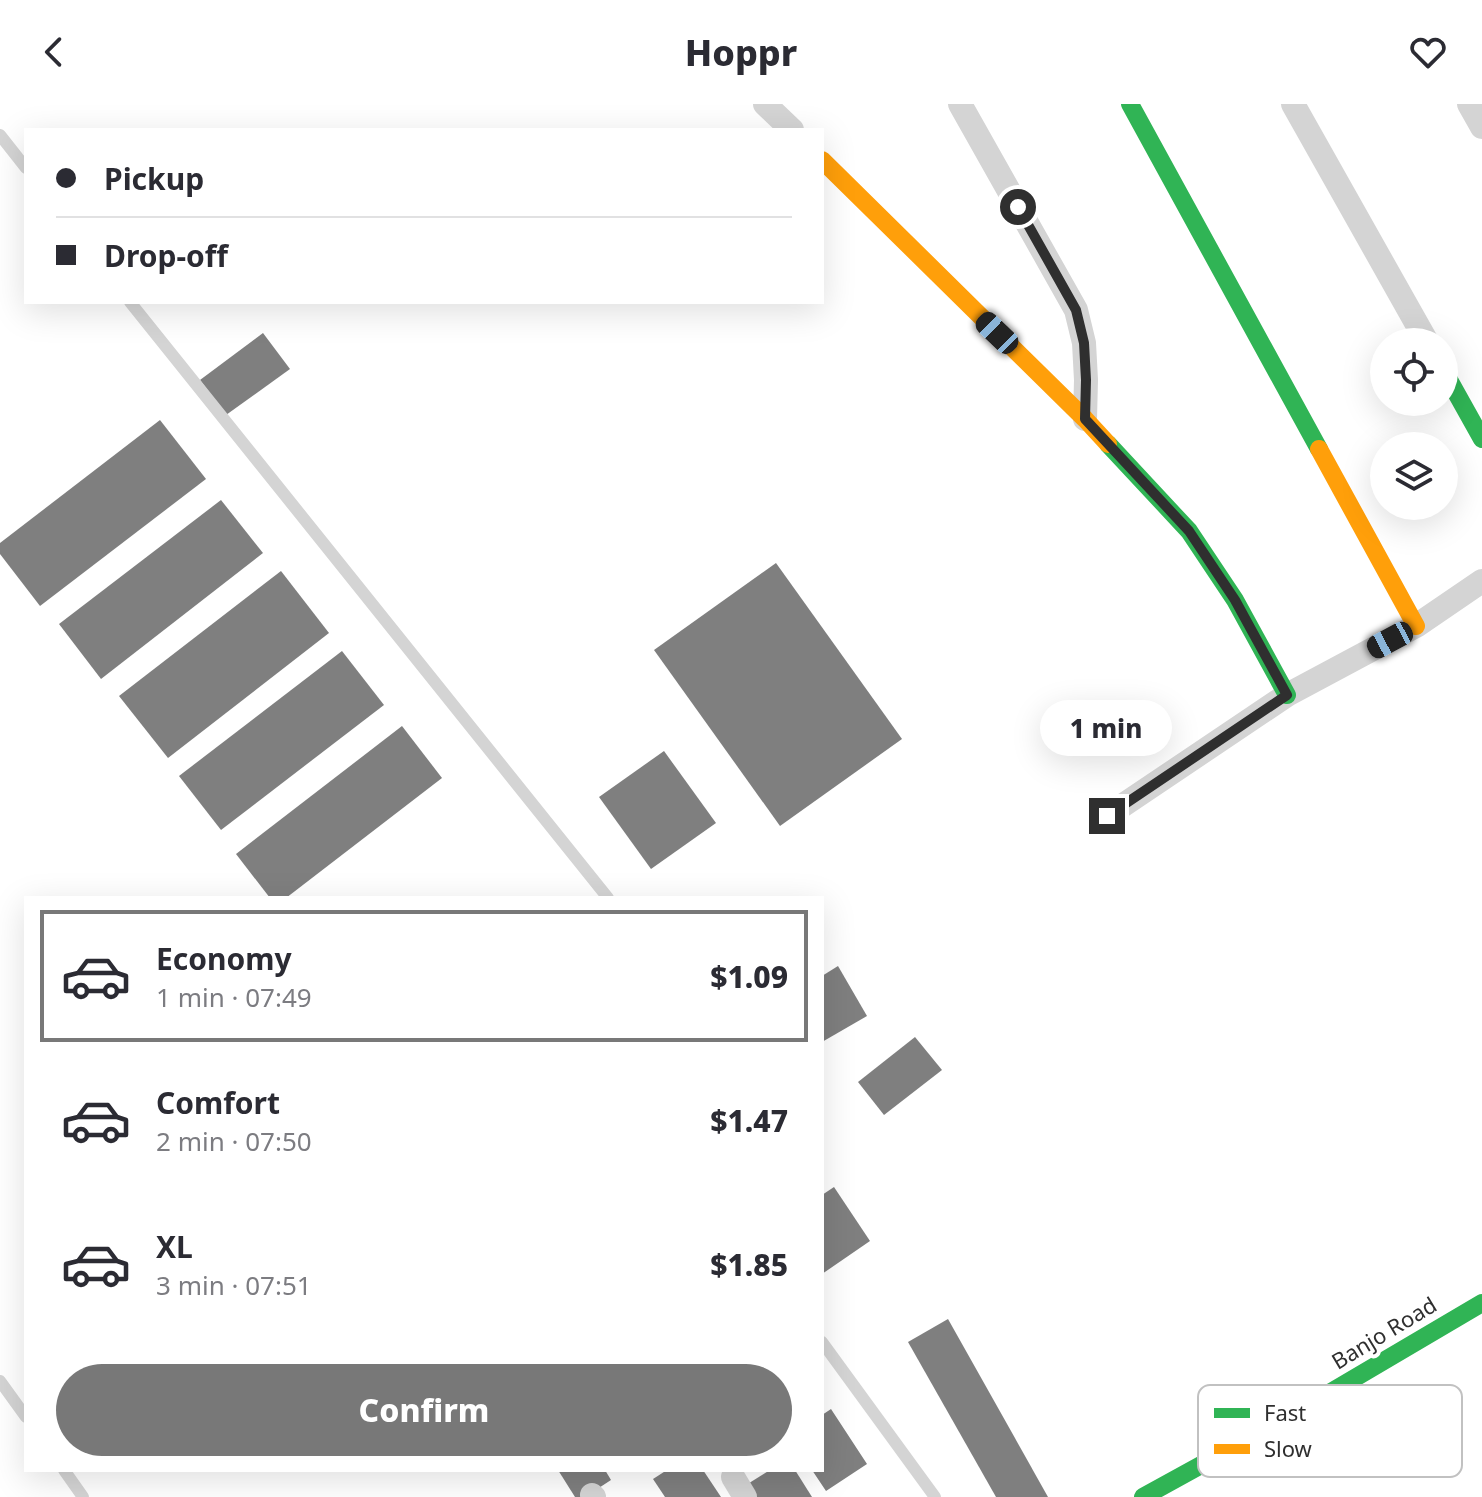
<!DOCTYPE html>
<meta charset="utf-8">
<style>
:root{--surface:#fff;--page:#f7f7f7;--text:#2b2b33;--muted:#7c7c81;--line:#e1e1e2;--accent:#787878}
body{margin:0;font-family:"Noto Sans",sans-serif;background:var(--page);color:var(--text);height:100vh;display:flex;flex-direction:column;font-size:30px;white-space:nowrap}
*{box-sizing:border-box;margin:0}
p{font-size:26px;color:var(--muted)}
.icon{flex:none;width:44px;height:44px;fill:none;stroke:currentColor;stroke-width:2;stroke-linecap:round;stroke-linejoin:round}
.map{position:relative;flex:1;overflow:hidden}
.details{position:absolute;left:24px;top:792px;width:800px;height:576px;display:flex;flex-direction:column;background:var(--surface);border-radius:0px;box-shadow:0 8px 32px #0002}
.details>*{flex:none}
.guide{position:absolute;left:24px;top:24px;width:800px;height:176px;border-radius:0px;box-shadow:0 8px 32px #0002;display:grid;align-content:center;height:176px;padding:0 32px;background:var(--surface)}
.controls{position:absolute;left:1370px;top:224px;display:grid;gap:16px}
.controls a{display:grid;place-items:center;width:88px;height:88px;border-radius:50%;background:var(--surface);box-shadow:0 8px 32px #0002;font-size:40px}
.end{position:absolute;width:36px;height:36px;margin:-18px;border:10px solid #2f2f2f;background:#fff;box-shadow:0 0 0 4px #fff}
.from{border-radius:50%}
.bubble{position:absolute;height:56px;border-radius:28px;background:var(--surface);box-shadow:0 8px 32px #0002;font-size:26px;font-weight:800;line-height:56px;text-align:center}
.car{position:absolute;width:24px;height:48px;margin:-24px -12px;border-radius:10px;box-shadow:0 0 6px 2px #0007;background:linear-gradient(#222 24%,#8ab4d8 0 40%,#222 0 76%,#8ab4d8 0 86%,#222 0)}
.guide b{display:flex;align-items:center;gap:28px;height:76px;font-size:30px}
.guide b+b{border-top:2px solid var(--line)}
.guide i{width:20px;height:20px;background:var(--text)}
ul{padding:14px 0 0;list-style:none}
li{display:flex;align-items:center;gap:24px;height:132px;margin:0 16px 12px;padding:0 16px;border:4px solid transparent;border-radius:0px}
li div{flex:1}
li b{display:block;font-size:30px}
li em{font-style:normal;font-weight:800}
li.selected{border-color:var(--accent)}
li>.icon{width:72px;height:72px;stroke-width:1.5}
.action{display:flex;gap:16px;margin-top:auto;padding:16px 32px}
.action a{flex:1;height:92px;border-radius:48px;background:var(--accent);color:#fff;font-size:32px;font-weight:800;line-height:92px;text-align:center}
header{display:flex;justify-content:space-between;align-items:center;height:104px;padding:0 32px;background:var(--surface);font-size:36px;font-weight:800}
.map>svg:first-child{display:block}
.building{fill:#7f7f7f}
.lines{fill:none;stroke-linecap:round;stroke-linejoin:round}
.lane{stroke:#d4d4d4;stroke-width:12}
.street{stroke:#d4d4d4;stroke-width:24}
.fast{stroke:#30b455;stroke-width:18}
.slow{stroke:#ff9f0a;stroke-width:18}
.route{stroke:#2f2f2f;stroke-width:10}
.labels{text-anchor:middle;stroke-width:8;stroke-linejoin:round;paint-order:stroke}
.street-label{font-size:22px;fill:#2f2f2f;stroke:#fff}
.key{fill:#fff;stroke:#c1c1c1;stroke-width:2}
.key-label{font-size:22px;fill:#2f2f2f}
</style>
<header><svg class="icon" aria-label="back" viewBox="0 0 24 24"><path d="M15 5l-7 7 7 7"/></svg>Hoppr<svg class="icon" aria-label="heart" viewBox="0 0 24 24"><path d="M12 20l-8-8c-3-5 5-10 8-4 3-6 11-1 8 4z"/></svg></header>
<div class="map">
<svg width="1482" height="1393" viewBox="0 0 1482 1393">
<rect width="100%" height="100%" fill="#fff"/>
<g class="building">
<polygon points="263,229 290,265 226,311 200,276"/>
<polygon points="160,316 206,375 40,502 0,450 0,439"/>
<polygon points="221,396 263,449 101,575 59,520"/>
<polygon points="776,459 902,635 780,722 654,546"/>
<polygon points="281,467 329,529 168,654 119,592"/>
<polygon points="342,547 384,601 221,726 179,672"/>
<polygon points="402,622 442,674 286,794 270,794 236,750"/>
<polygon points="664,647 716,719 651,765 599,693"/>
<polygon points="838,862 867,912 822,938 822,872"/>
<polygon points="915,933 942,966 884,1011 858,978"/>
<polygon points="834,1083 870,1137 822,1170 822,1091"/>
<polygon points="948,1215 1048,1393 996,1393 908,1238"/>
<polygon points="831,1305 867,1360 826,1387 812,1366 822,1366 822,1311"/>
<polygon points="558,1366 605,1366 611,1376 585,1393 575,1393"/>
<polygon points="667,1366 703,1366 721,1393 665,1393 653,1375"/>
<polygon points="770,1366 795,1366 812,1393 753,1393 746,1381"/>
</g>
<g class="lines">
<g class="lane">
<polyline points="0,31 26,64"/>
<polyline points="130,198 608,794"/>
<polyline points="822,1238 935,1393"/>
<polyline points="0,1277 26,1313"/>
<polyline points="64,1366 83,1393"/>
</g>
<g class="street">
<polyline points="765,0 792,26"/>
<polyline points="960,0 1076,206 1084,239 1086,276 1085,315"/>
<polyline points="1293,0 1427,238"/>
<polyline points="1469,0 1482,23"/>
<polyline points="1107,712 1287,591 1416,522 1482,477"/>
<polyline points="733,1373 745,1393"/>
<polyline points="592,1391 594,1393"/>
</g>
<g class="fast">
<polyline points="1130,0 1319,345"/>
<polyline points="1444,267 1482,335"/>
<polyline points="1108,340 1189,427 1235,496 1287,591"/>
<polyline points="1143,1393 1292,1311 1482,1199"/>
</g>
<g class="slow">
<polyline points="822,56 1085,315 1108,340"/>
<polyline points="1319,345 1416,522"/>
</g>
</g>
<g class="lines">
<polyline class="route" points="1018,103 1076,206 1084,239 1086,276 1085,315 1189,427 1235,496 1287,591 1107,712"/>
</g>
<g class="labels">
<g class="street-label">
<text transform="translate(1384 1229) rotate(-31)" y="8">Banjo Road</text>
</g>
</g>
<rect x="1198" y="1281" width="264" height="92" rx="12" class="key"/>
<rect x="1214" y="1304" width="36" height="10" fill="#30b455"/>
<rect x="1214" y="1340" width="36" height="10" fill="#ff9f0a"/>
<g class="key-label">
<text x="1264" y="1317">Fast</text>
<text x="1264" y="1353">Slow</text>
</g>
</svg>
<div class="controls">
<a><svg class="icon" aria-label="locate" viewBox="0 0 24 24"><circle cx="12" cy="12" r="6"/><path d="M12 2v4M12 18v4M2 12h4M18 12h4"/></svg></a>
<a><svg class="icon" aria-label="layers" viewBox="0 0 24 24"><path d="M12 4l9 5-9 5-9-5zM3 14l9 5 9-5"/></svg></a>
</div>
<i class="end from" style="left:1018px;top:103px"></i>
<i class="end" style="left:1107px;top:712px"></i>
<div class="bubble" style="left:1040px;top:596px;width:132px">1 min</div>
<i class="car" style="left:997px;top:229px;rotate:314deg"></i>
<i class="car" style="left:1390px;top:536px;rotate:242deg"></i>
<div class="guide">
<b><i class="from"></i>Pickup</b>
<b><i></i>Drop-off</b>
</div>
<section class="details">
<ul>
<li class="selected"><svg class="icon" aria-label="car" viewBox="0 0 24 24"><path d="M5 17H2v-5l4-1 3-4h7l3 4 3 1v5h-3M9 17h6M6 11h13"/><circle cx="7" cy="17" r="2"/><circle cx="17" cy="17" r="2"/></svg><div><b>Economy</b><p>1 min · 07:49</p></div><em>$1.09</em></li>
<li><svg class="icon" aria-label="car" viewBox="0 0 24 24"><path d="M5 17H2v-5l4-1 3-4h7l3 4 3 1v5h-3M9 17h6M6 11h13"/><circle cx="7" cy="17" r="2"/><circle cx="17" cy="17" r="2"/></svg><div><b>Comfort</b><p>2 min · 07:50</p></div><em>$1.47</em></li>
<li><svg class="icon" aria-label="car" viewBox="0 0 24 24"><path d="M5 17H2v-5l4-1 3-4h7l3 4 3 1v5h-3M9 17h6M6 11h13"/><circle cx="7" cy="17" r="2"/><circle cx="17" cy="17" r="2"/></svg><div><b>XL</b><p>3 min · 07:51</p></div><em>$1.85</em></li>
</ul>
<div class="action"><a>Confirm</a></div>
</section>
</div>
